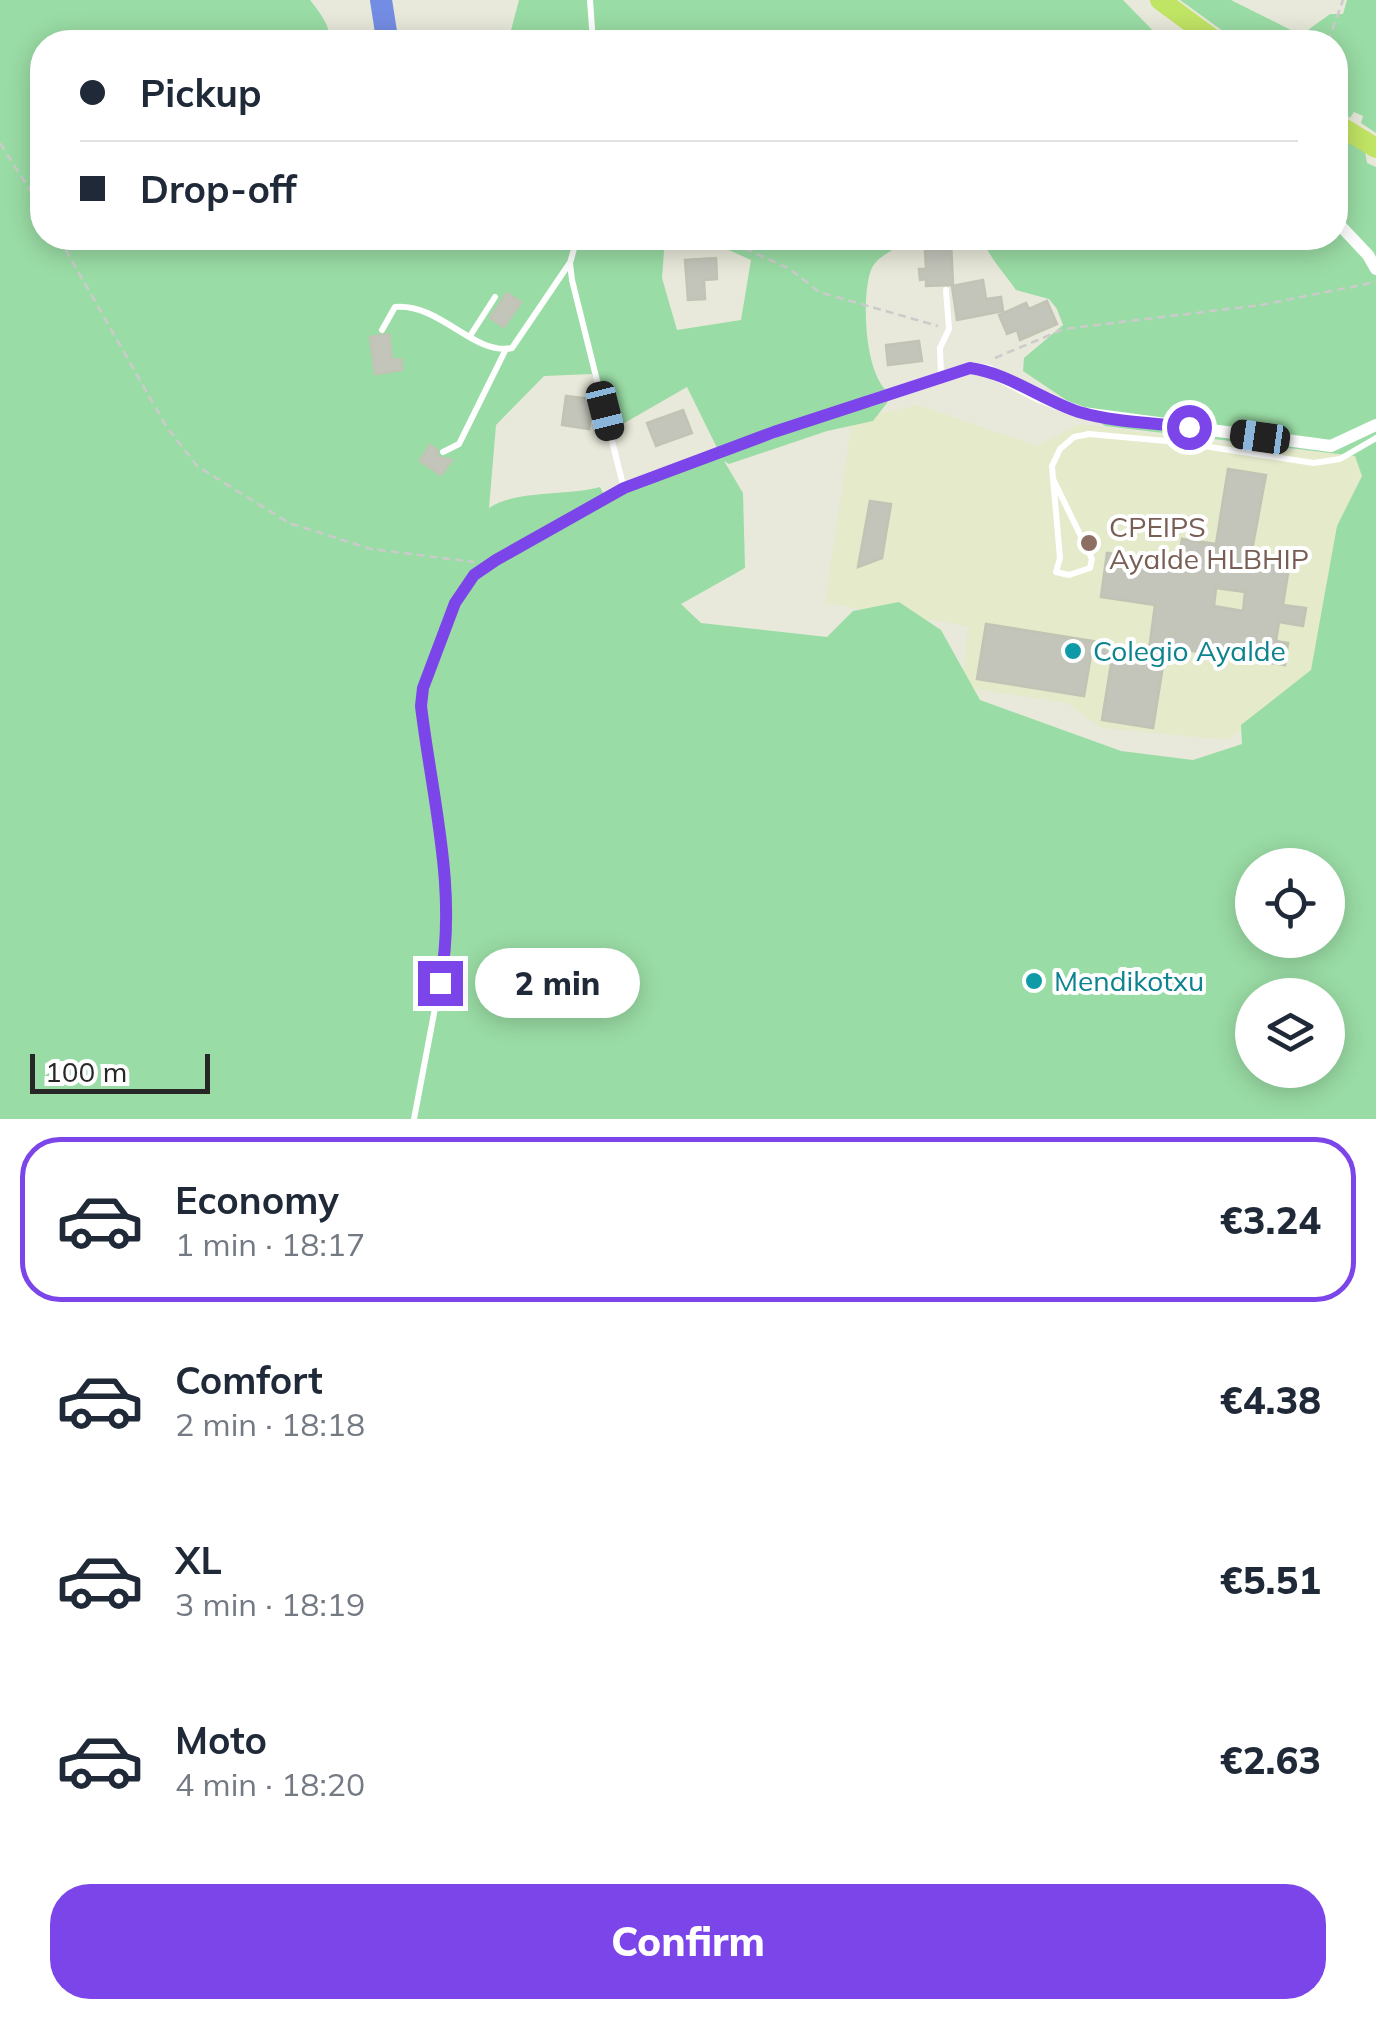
<!DOCTYPE html>
<meta charset="utf-8">
<style>
:root{--surface:#fff;--page:#f6f6f7;--text:#1f2937;--muted:#747a83;--line:#e0e1e3;--accent:#7c45ea}
body{margin:0;font-family:Mulish,sans-serif;background:var(--page);color:var(--text);height:100vh;display:flex;flex-direction:column;font-size:38px;white-space:nowrap}
*{box-sizing:border-box;margin:0}
p{font-size:32px;color:var(--muted)}
.icon{flex:none;width:55px;height:55px;fill:none;stroke:currentColor;stroke-width:2;stroke-linecap:round;stroke-linejoin:round}
.map{position:relative;height:1119px;overflow:hidden}
.details{display:flex;flex-direction:column;background:var(--surface);flex:1}
.details>*{flex:none}
.guide{position:absolute;left:30px;top:30px;width:1318px;height:220px;border-radius:40px;box-shadow:0 5px 25px #0003;display:grid;align-content:center;height:220px;padding:0 50px;background:var(--surface)}
.fabs{position:absolute;left:1235px;top:848px;display:grid;gap:20px}
.fabs a{display:grid;place-items:center;width:110px;height:110px;border-radius:50%;background:var(--surface);box-shadow:0 5px 25px #0003;font-size:50px}
.scale{position:absolute;left:30px;bottom:25px;width:180px;box-sizing:border-box;padding-left:10px;border:5px solid #272727;border-top:0;font-size:28px;line-height:35px;white-space:nowrap;color:#272727;-webkit-text-stroke:8px #fff;paint-order:stroke}
.end{position:absolute;width:45px;height:45px;margin:-22px;border:12px solid #7c45ea;background:#fff;box-shadow:0 0 0 5px #fff}
.from{border-radius:50%}
.bubble{position:absolute;height:70px;border-radius:35px;background:var(--surface);box-shadow:0 5px 25px #0003;font-size:32px;font-weight:800;line-height:70px;text-align:center}
.car{position:absolute;width:30px;height:60px;margin:-30px -15px;border-radius:12px;box-shadow:0 0 8px 2px #0007;background:linear-gradient(#222 24%,#8ab4d8 0 40%,#222 0 76%,#8ab4d8 0 86%,#222 0)}
.guide b{display:flex;align-items:center;gap:35px;height:95px;font-size:38px}
.guide b+b{border-top:2px solid var(--line)}
.guide i{width:25px;height:25px;background:var(--text)}
ul{padding:18px 0 0;list-style:none}
li{display:flex;align-items:center;gap:30px;height:165px;margin:0 20px 15px;padding:0 30px;border:5px solid transparent;border-radius:40px}
li div{flex:1}
li b{display:block;font-size:38px}
li em{font-style:normal;font-weight:800}
li.active{border-color:var(--accent)}
li>.icon{width:90px;height:90px;stroke-width:1.5}
.primary-button{display:flex;gap:20px;margin-top:auto;padding:20px 50px}
.primary-button a{flex:1;height:115px;border-radius:40px;background:var(--accent);color:#fff;font-size:40px;font-weight:800;line-height:115px;text-align:center}
.map>svg:first-child{display:block}
.education{fill:#e4eaca}
.green{fill:#9adca5;fill-rule:evenodd}
.lines{fill:none;stroke-linecap:round;stroke-linejoin:round}
.river{stroke:#748de4;stroke-width:22}
.building{fill:#c3c4ba;stroke:#c1c4b4;stroke-width:2.5;fill-rule:evenodd}
.path{stroke:#cbcbcb;stroke-width:2.5;stroke-dasharray:8 5;stroke-linecap:butt}
.lane{stroke:#fff;stroke-width:6}
.street{stroke:#fff;stroke-width:12}
.primary{stroke:#c0e464;stroke-width:20}
.route{stroke:#7c45ea;stroke-width:12}
.education-dot{fill:#8d6e63;stroke:#fff;stroke-width:4}
.culture-dot{fill:#0f9aa8;stroke:#fff;stroke-width:4}
.labels{text-anchor:middle;stroke-width:8;stroke-linejoin:round;paint-order:stroke}
.education-label{font-size:28px;fill:#785e54;stroke:#fff;text-anchor:start}
.culture-label{font-size:28px;fill:#0d838f;stroke:#fff;text-anchor:start}
</style>
<div class="map">
<svg width="1376" height="1119" viewBox="0 0 1376 1119">
<rect width="100%" height="100%" fill="#e8e9da"/>
<polygon class="education" points="918,405 1038,446 1079,424 1265,449 1309,451 1353,445 1364,467 1356,484 1314,673 1228,740 1102,728 1067,703 962,687 968,626 825,603 852,420"/>
<g class="green">
<path d="M0 0H310C321 14 329 24 331 42H42V238H665L662 278 677 330 741 320 751 260 702 238H904C897 252 877 254 871 270 861 296 864 383 893 395L873 421 827 431 729 464 724 461 743 493 745 568 681 604 701 623 827 637 853 611 899 602 941 630 980 700 1121 751 1193 760 1242 744 1241 725 1311 670 1337 526 1362 476 1355 456 1105 426 1023 371 1024 358 1063 325 1057 309 1049 299 1016 290C1006 275 986 254 983 238H1335V135L1365 151 1367 163 1376 167V1119H0ZM592 374 614 429 687 387 722 458 681 467 606 499 600 487C568 496 514 490 489 508L496 425 544 376ZM1252 865H1328V940H1252ZM1252 995H1328V1070H1252Z"/>
<polygon points="519,0 1123,0 1164,42 508,42"/>
<polygon points="1180,0 1231,0 1301,35 1330,14 1343,14 1347,0 1376,0 1376,133 1361,123 1363,116 1354,112 1350,118 1335,108 1335,42 1238,42"/>
</g>
<g class="lines">
<polyline class="river" points="381,0 386,32"/>
</g>
<g class="building">
<polygon points="951,241 953,285 926,286 926,279 920,280 919,269 926,269 925,251 929,251 929,245"/>
<polygon points="716,258 717,279 704,280 705,299 688,300 685,260"/>
<polygon points="983,280 986,299 1001,297 1003,311 957,320 952,286"/>
<polygon points="507,293 521,302 504,327 490,318"/>
<polygon points="1047,301 1057,324 1020,340 1017,330 1007,334 999,315 1026,303 1029,309"/>
<polygon points="389,334 392,360 401,359 402,370 375,374 370,337"/>
<polygon points="919,341 922,361 888,365 886,345"/>
<polygon points="566,396 593,399 589,429 562,425"/>
<polygon points="683,410 692,433 656,446 647,423"/>
<polygon points="430,445 437,450 438,457 452,460 441,475 420,461"/>
<path d="M1228 469 1266 475 1250 561 1289 567 1283 605 1306 608 1303 626 1279 622 1276 641 1288 643 1285 665 1166 647 1153 728 1102 720 1112 658 1091 655 1084 696 977 679 986 624 1149 650 1155 605 1101 597 1107 553 1178 563 1182 539 1216 544ZM1216 588 1245 592 1243 611 1214 606Z"/>
<polygon points="870,501 891,504 882,558 858,567"/>
</g>
<g class="lines">
<g class="path">
<polyline points="1328,42 1343,0"/>
<polyline points="0,143 42,209"/>
<polyline points="59,238 166,426 197,466 289,523 371,549 474,562"/>
<polyline points="721,238 790,269 819,292 938,326"/>
<polyline points="995,358 1064,329 1261,305 1376,282"/>
</g>
<g class="lane">
<polyline points="590,0 593,42"/>
<polyline points="577,238 570,263 572,280 624,489"/>
<path d="M382 330 395 307C440 303 474 356 512 348L569 264"/>
<polyline points="470,336 495,297"/>
<polyline points="941,376 940,348 949,329 946,290"/>
<polyline points="443,452 459,444 506,349"/>
<polyline points="1053,479 1092,559 1090,568 1069,575 1056,572 1060,558 1053,479 1052,466 1060,449 1074,437 1089,434 1177,442 1314,463 1340,459 1376,438"/>
<polyline points="414,1119 446,950 447,885 421,706 423,688 455,603 474,575 496,559 624,489 868,401"/>
</g>
<g class="street">
<polyline points="1335,220 1368,255 1376,269"/>
<polyline points="869,401 970,368 989,371 1037,396 1083,413 1331,446 1376,425"/>
</g>
<g class="primary">
<polyline points="1160,0 1217,42"/>
<polyline points="1335,123 1376,148"/>
</g>
</g>
<g class="lines">
<path class="route" d="M440 983C458 891 432 798 421 706L423 688 455 603 474 575 496 560 624 488 774 432 970 368C1008 373 1042 400 1079 412 1113 422 1154 423 1189 427"/>
</g>
<circle class="education-dot" cx="1089" cy="543" r="10"/>
<g class="culture-dot">
<circle cx="1073" cy="651" r="10"/>
<circle cx="1034" cy="981" r="10"/>
</g>
<g class="labels">
<g class="education-label">
<text x="1109" y="537">CPEIPS<tspan x="1109" dy="32">Ayalde HLBHIP</tspan></text>
</g>
<g class="culture-label">
<text x="1093" y="661">Colegio Ayalde</text>
<text x="1054" y="991">Mendikotxu</text>
</g>
</g>
</svg>
<div class="fabs">
<a><svg class="icon" aria-label="locate" viewBox="0 0 24 24"><circle cx="12" cy="12" r="6"/><path d="M12 2v4M12 18v4M2 12h4M18 12h4"/></svg></a>
<a><svg class="icon" aria-label="layers" viewBox="0 0 24 24"><path d="M12 4l9 5-9 5-9-5zM3 14l9 5 9-5"/></svg></a>
</div>
<div class="scale">100 m</div>
<i class="end from" style="left:1189px;top:427px"></i>
<i class="end" style="left:440px;top:983px"></i>
<div class="bubble" style="left:475px;top:948px;width:165px">2 min</div>
<i class="car" style="left:605px;top:411px;rotate:166deg"></i>
<i class="car" style="left:1260px;top:437px;rotate:278deg"></i>
<div class="guide">
<b><i class="from"></i>Pickup</b>
<b><i></i>Drop-off</b>
</div>
</div>
<section class="details">
<ul>
<li class="active"><svg class="icon" aria-label="car" viewBox="0 0 24 24"><path d="M5 17H2v-5l4-1 3-4h7l3 4 3 1v5h-3M9 17h6M6 11h13"/><circle cx="7" cy="17" r="2"/><circle cx="17" cy="17" r="2"/></svg><div><b>Economy</b><p>1 min · 18:17</p></div><em>€3.24</em></li>
<li><svg class="icon" aria-label="car" viewBox="0 0 24 24"><path d="M5 17H2v-5l4-1 3-4h7l3 4 3 1v5h-3M9 17h6M6 11h13"/><circle cx="7" cy="17" r="2"/><circle cx="17" cy="17" r="2"/></svg><div><b>Comfort</b><p>2 min · 18:18</p></div><em>€4.38</em></li>
<li><svg class="icon" aria-label="car" viewBox="0 0 24 24"><path d="M5 17H2v-5l4-1 3-4h7l3 4 3 1v5h-3M9 17h6M6 11h13"/><circle cx="7" cy="17" r="2"/><circle cx="17" cy="17" r="2"/></svg><div><b>XL</b><p>3 min · 18:19</p></div><em>€5.51</em></li>
<li><svg class="icon" aria-label="car" viewBox="0 0 24 24"><path d="M5 17H2v-5l4-1 3-4h7l3 4 3 1v5h-3M9 17h6M6 11h13"/><circle cx="7" cy="17" r="2"/><circle cx="17" cy="17" r="2"/></svg><div><b>Moto</b><p>4 min · 18:20</p></div><em>€2.63</em></li>
</ul>
<div class="primary-button"><a>Confirm</a></div>
</section>
